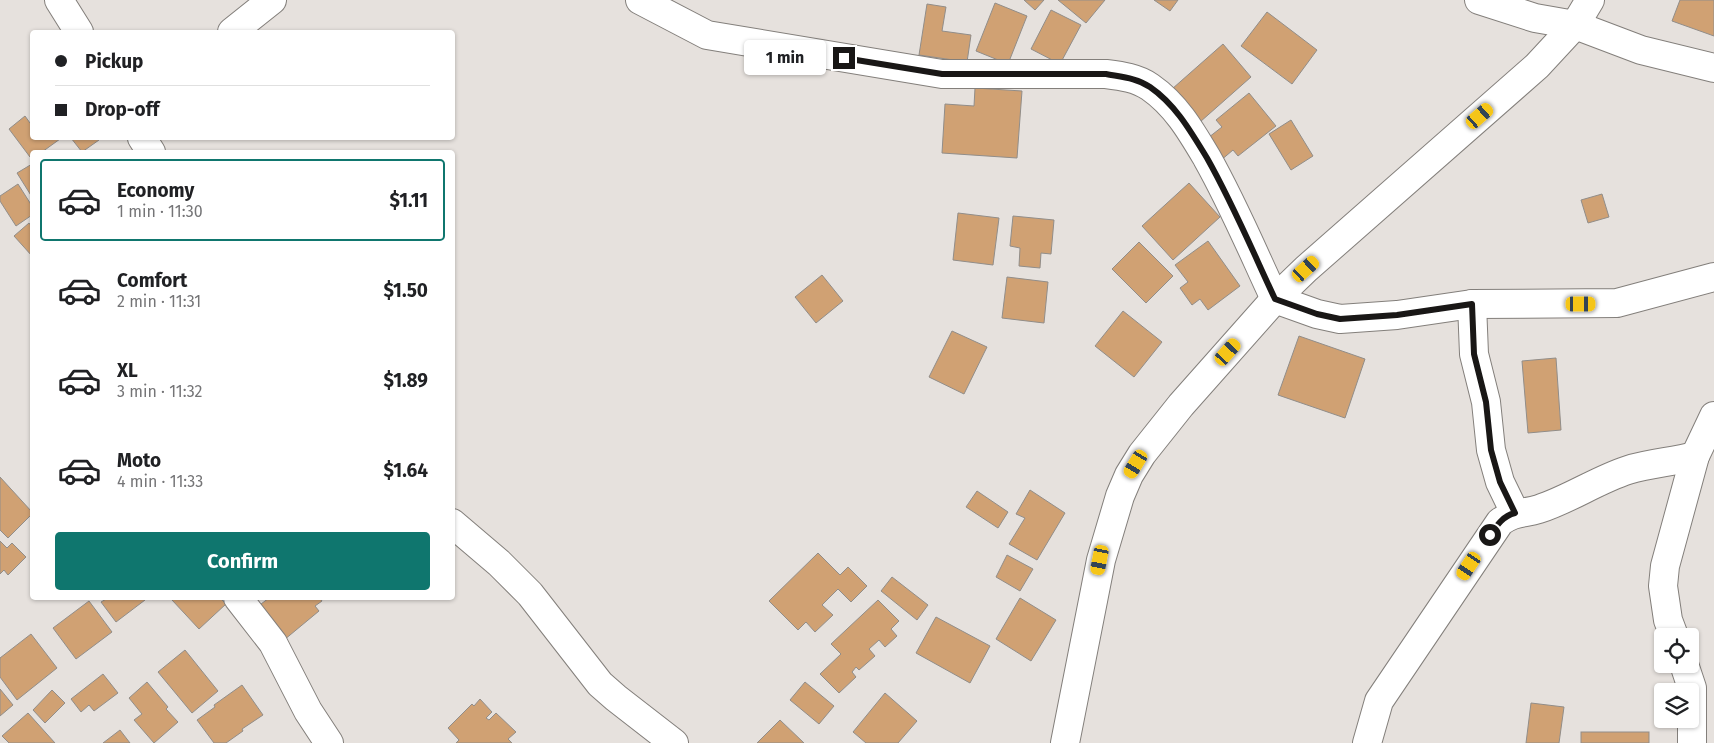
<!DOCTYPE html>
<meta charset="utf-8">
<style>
:root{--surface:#fff;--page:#f2f2f2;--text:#202124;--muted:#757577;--line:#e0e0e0;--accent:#0f766e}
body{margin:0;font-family:"Fira Sans",sans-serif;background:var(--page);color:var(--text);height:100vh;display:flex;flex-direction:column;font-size:19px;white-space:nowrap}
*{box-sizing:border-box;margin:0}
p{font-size:16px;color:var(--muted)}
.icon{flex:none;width:28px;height:28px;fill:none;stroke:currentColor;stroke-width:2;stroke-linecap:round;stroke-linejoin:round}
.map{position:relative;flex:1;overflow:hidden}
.drawer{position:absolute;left:30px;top:150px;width:425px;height:450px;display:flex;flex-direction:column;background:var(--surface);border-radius:5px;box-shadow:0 1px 4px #0004}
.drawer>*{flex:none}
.guide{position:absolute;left:30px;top:30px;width:425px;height:110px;border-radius:5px;box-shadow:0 1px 4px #0004;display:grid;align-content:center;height:110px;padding:0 25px;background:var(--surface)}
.tools{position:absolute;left:1654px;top:628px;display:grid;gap:10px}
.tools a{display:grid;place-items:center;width:45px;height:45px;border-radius:5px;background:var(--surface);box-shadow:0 1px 4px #0004;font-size:25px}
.end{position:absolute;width:22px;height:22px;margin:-11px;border:6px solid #191716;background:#fff;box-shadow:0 0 0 2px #fff}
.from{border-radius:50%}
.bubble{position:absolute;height:35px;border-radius:5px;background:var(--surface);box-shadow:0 1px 4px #0004;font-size:16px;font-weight:700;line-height:35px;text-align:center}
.car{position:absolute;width:15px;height:30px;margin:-15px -8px;border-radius:6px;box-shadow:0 0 4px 1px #0007;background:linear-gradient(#f5c518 24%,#345 0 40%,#f5c518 0 76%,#345 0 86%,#f5c518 0)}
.guide b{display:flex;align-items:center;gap:18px;height:48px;font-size:19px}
.guide b+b{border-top:1px solid var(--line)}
.guide i{width:12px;height:12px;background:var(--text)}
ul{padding:9px 0 0;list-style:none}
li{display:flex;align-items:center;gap:15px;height:82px;margin:0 10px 8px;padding:0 15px;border:2px solid transparent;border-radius:5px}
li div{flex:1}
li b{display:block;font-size:19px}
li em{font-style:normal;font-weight:700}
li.current{border-color:var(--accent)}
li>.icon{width:45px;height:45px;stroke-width:1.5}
.button{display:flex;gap:10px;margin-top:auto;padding:10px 25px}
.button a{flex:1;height:58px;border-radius:5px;background:var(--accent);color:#fff;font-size:20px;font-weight:700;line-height:58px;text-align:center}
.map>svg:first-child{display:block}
.building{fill:#d0a173;stroke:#918d89}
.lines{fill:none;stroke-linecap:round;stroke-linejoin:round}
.minor-casing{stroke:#837f7b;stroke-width:30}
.minor{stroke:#fff;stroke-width:28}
.route{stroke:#191716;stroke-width:6}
</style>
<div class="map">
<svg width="1714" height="743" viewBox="0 0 1714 743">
<rect width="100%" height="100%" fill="#e6e1dd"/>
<g class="building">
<polygon points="1024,0 1044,0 1035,10"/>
<polygon points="1058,0 1105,0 1086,23"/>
<polygon points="1154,0 1178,0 1170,11"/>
<polygon points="1680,0 1714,0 1714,36 1672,21"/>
<polygon points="995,3 1027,16 1008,64 976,51"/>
<polygon points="927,4 946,7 942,31 971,35 967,62 919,55"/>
<polygon points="1051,10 1081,25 1060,64 1031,49"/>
<polygon points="1267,12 1317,50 1292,84 1241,46"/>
<polygon points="1223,44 1251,77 1200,122 1172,89"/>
<polygon points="975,88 1022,91 1017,158 942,153 945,104 974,106"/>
<polygon points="1249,93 1276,126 1238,156 1233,150 1220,161 1204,141 1222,127 1216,120"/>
<polygon points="25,116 30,123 32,121 32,138 59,138 60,139 42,152 38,151 32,152 32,155 30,157 9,129"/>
<polygon points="1291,120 1313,156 1291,170 1269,134"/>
<polygon points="71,138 97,138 99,140 82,152"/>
<polygon points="32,164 32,197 17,173"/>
<polygon points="1189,183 1220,217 1173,260 1142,226"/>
<polygon points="18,184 32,206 32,215 16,226 0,201 0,196"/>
<polygon points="1602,194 1609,217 1588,223 1581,200"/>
<polygon points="958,213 999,218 993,265 953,260"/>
<polygon points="1013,216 1054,220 1051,254 1041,253 1040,268 1019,266 1020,248 1010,246"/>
<polygon points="29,223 32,227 32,256 14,236"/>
<polygon points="1208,241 1240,286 1208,310 1200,299 1192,305 1180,288 1188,282 1175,265"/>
<polygon points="1139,242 1173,276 1146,303 1112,269"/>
<polygon points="822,275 843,301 816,323 795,297"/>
<polygon points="1007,277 1048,282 1044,323 1002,318"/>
<polygon points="1123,311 1162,342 1134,377 1095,346"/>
<polygon points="952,331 987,347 964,394 929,377"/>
<polygon points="1299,336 1365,359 1345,418 1278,395"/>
<polygon points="1556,358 1561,430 1528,433 1522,361"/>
<polygon points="0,477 32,512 32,514 8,538 0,530"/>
<polygon points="1030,490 1065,513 1037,560 1009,544 1025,518 1016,514"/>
<polygon points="977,491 1008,512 998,528 966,507"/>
<polygon points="0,541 7,548 12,543 26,557 8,575 4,570 0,574"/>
<polygon points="818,553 840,575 848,567 867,586 851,602 838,589 822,605 833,615 815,632 806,622 798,630 769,601"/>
<polygon points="1007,555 1033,569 1020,591 996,577"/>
<polygon points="892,577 928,605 917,620 881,591"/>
<polygon points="108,598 143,598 145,600 116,622 101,602"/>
<polygon points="174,598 220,598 226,604 199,629 172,600"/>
<polygon points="269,598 320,598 322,601 315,606 319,611 284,640 257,607"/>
<polygon points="1020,598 1056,620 1031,661 996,639"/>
<polygon points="878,600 899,621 891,629 897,636 885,647 879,640 869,649 875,656 859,670 856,667 852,672 856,677 839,693 820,674 841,654 831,644"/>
<polygon points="89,601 112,632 76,659 53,628"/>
<polygon points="936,617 990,646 970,683 916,653"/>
<polygon points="31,634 57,668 17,700 0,677 0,658"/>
<polygon points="185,650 218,691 192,713 158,672"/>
<polygon points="103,674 118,693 94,711 89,705 81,712 71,699"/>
<polygon points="147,682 168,707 166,709 178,722 154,743 134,720 142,714 129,698"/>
<polygon points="805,682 834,706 819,724 790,700"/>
<polygon points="242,685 263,715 242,729 243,731 226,743 214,743 197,720 215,707 214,705"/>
<polygon points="0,689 13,705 0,716"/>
<polygon points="52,690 65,703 45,723 33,710"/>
<polygon points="885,693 917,721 898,743 866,743 853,732"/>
<polygon points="480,699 492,712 486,718 489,720 496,713 516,732 508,739 512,743 456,743 459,740 448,728 472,704 474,706"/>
<polygon points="1531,703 1564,707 1559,743 1526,743"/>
<polygon points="28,713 55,743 9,743 2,736"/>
<polygon points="780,720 804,743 757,743"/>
<polygon points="120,730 130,743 103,743"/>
<rect x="1581" y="732" width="68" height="11"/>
</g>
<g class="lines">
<defs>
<g id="minor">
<polyline points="59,0 79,32"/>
<path d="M640 0 707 35 942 74H1106C1122 76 1137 78 1150 87 1176 105 1191 131 1207 158 1233 204 1253 252 1275 299L1317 314 1340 319 1397 315 1472 304 1617 303 1714 277"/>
<polyline points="1479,0 1535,18 1575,25 1641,50 1714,68"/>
<polyline points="232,32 272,0"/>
<polyline points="142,138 151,152"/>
<polyline points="1472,304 1474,354 1486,402 1491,450 1500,482 1515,513"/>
<polyline points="452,523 499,563 530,594 600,684 616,698 674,743"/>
<polyline points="238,598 273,643 308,711 329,743"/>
<polyline points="1674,636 1668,620 1663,586 1665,566 1695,456 1714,416"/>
<polyline points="1684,664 1692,688 1692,743"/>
<polyline points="1065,743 1101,560 1120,496 1129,475 1142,454 1181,405 1275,299 1306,269 1537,66 1575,25 1590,0"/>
<path d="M1367 743 1379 701 1500 522C1515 511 1523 514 1539 509 1570 499 1597 480 1628 470 1650 463 1673 462 1695 456"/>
</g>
</defs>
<use href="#minor" class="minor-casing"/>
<use href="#minor" class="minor"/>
</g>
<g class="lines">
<path class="route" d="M844 58 942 74H1106C1122 77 1137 78 1150 87 1176 105 1191 132 1207 158 1233 204 1253 252 1275 299L1317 314 1340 319 1397 315 1472 304 1474 354 1486 402 1491 450 1500 482 1515 513C1503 516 1497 525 1490 535"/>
</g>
</svg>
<div class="tools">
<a><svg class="icon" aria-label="locate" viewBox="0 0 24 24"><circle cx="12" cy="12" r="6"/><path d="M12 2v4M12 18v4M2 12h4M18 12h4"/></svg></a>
<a><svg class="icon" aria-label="layers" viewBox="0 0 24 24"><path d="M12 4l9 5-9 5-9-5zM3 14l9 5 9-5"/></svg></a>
</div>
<i class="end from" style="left:1490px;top:535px"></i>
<i class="end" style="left:844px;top:58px"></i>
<div class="bubble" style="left:744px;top:40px;width:82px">1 min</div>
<i class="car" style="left:1480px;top:116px;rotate:49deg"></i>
<i class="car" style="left:1306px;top:269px;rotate:48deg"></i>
<i class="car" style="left:1581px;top:304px;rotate:90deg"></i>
<i class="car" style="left:1228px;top:352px;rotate:42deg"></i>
<i class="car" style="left:1136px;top:464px;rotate:211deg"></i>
<i class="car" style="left:1100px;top:560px;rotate:191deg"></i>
<i class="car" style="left:1469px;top:566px;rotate:214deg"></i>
<div class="guide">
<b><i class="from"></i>Pickup</b>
<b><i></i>Drop-off</b>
</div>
<section class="drawer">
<ul>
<li class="current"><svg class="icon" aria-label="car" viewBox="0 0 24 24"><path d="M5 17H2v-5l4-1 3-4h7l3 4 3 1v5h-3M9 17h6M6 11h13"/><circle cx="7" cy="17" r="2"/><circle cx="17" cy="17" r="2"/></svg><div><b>Economy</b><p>1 min · 11:30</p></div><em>$1.11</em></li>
<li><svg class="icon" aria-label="car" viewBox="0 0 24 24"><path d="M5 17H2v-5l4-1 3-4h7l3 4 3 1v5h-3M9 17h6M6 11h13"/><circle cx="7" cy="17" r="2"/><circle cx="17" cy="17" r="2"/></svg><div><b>Comfort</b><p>2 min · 11:31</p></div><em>$1.50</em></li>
<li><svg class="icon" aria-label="car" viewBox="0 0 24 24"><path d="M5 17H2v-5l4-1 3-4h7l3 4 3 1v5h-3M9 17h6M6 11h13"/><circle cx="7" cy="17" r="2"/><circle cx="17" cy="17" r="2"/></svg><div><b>XL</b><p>3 min · 11:32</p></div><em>$1.89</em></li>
<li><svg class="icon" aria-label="car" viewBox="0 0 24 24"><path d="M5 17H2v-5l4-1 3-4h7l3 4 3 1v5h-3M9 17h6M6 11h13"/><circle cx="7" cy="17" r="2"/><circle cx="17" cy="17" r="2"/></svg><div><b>Moto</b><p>4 min · 11:33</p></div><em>$1.64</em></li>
</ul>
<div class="button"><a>Confirm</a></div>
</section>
</div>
